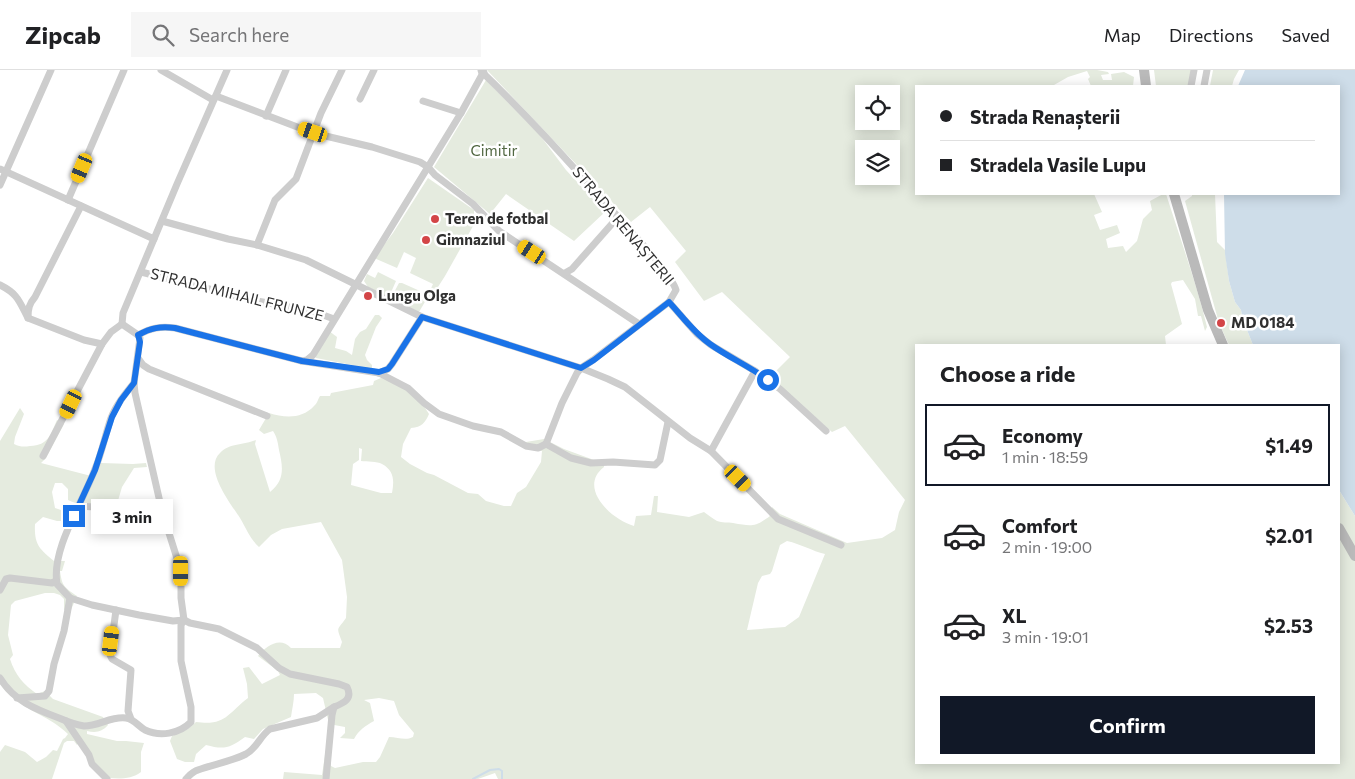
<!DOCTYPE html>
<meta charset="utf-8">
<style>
:root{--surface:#fff;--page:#f6f6f6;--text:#202124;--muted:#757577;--line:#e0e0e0;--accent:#111827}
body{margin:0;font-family:Commissioner,sans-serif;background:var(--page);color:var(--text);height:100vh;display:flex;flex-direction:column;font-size:19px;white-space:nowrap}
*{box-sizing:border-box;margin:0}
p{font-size:16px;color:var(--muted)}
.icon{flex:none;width:28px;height:28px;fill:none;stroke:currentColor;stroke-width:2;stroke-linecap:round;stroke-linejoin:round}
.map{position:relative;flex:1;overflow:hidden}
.side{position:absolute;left:915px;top:274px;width:425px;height:420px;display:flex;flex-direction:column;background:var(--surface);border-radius:0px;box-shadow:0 2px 12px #0003}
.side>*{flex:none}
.guide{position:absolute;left:915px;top:15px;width:425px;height:110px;border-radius:0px;box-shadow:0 2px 12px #0003;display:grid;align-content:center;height:110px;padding:0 25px;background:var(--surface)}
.controls{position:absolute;left:855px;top:15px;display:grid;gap:10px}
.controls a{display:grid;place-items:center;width:45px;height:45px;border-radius:0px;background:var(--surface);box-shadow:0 2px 12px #0003;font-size:25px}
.end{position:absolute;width:22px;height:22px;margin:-11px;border:6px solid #1a73e8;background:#fff;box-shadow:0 0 0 2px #fff}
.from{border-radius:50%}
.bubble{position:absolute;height:35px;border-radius:0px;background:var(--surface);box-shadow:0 2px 12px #0003;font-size:16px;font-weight:700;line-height:35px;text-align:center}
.car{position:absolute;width:15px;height:30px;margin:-15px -8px;border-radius:6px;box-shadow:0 0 4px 1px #0007;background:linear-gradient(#f5c518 24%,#345 0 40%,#f5c518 0 76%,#345 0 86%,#f5c518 0)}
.guide b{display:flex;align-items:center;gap:18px;height:48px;font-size:19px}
.guide b+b{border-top:1px solid var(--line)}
.guide i{width:12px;height:12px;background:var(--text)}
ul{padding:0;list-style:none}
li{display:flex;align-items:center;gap:15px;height:82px;margin:0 10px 8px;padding:0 15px;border:2px solid transparent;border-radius:0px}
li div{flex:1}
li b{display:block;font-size:19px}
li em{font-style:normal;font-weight:700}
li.selected{border-color:var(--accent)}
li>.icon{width:45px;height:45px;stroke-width:1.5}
h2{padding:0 25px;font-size:22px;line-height:60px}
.primary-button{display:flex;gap:10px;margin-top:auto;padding:10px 25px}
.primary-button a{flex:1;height:58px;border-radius:0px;background:var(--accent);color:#fff;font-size:20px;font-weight:700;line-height:58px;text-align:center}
header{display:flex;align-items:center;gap:30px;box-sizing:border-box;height:70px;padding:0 25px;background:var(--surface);border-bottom:1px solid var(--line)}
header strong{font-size:24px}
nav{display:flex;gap:28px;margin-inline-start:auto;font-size:18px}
.search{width:350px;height:45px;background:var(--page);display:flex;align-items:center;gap:12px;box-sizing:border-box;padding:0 18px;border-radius:0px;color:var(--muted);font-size:19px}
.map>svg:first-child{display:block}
.green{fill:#e5ebdf;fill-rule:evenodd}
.water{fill:#cedde9}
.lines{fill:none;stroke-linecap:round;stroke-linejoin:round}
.stream{stroke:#cedde9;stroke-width:2}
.minor{stroke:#cdcdcd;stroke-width:7}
.tertiary{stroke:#cdcdcd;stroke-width:9}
.secondary{stroke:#bababa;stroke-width:10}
.route{stroke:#1a73e8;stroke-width:6}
.poi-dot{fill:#d34547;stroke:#fff;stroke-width:2}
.labels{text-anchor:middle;stroke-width:5;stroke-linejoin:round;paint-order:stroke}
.park-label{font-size:15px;fill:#516741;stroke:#fff}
.poi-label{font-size:15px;font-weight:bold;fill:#303030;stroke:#fff;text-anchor:start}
.street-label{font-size:15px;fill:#303030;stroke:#fff}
</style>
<header>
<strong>Zipcab</strong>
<div class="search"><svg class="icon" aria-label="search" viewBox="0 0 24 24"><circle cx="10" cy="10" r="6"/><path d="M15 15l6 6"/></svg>Search here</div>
<nav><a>Map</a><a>Directions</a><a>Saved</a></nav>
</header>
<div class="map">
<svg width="1355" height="709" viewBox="0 0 1355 709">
<rect width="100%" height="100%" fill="#fff"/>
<g class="green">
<path d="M487 0H1097L1108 2 1109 4 1101 5 1103 10H1112L1111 4 1124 2 1134 7 1133 16H1091L1088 9 1090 7 1087 1 1068 7 1054 15 1055 16H916V124H1094L1102 142 1094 145 1100 160 1117 155 1120 163 1106 169 1108 178 1123 176 1126 182 1137 171 1143 149 1152 140 1150 131 1163 124H1166C1180 168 1196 212 1207 257L1205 261 1201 246H1198L1195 229 1183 210 1172 212 1171 214 1182 254 1165 266 1166 275H916V692H1339V420L1355 446V709H498L495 703 478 709H283L284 702 322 705 325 685 331 683V696L335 698 363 692H376L380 687 389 667C398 667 405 671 413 667L414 663 399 645 394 631 379 628 364 630 370 633 374 651C365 656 359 660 354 669L340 668 345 663V657L329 654 323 628 316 623 294 624C294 632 292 639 291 647L263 659 254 669 245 667C230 678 224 680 206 675L196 684 194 692H185L177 689 170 671 172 666 188 659 196 652C226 656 227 644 248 628L247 614 243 598 249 597 262 614 280 605 278 601 258 586C266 576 280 566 291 578H340L342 572C336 556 337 561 346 548L347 527 342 490 321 452 282 459 271 465 259 477C250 469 246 458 240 448 231 434 203 399 220 383 229 373 244 375 256 370L255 374 270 422C285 410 283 397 279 380 278 373 277 367 273 361L264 364 259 360 269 343C285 348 302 349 314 336 317 334 318 329 320 326H330L331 323 373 315 374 311 381 308C399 310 420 328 429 344 425 353 422 357 411 358L403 374 401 387 410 394 427 403 434 405 468 423 478 424 486 431 504 436H511L517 423 526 417 541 392 542 381 524 379 526 372 544 369 564 379 594 390H604V397C577 418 612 450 634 456L636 446 651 445 654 426H658L657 442 689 447 704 442C708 445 712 448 717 451 722 453 728 452 733 453 751 456 754 458 770 446L768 442 772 437 780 444 847 473 882 468 895 460 899 442 905 430 845 356 832 362 770 307 790 287 722 222 704 231 675 192 686 181 650 137 631 152ZM864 24H891V51H864ZM864 79H891V106H864ZM359 378 362 379 361 391C367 392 377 391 382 394 395 401 394 412 392 423H381L351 415 353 394 359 390ZM787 471C801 474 812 481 825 484L799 547 785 557 747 560 758 513 762 506 770 504 772 501 780 475Z"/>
<polygon points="1154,0 1191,0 1189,16 1156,16"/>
<polygon points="1213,0 1239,0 1234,9 1232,16 1210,16"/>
<polygon points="486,10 539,64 566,100 605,142 574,171 506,124 490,144 434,97"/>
<polygon points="428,108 474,140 474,144 477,149 445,206 429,231 426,230 419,242 391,228 399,213 402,213 420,221 418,226 426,229 433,214 410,203 416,188 404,182 397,198 374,188 393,163"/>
<polygon points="1192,124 1215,124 1217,172 1225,180 1229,211 1235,232 1241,240 1243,250 1253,275 1229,275 1219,253 1185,131 1192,126"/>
<polygon points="378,202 396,211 389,227 368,217 364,211 367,204 375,208"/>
<polygon points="375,245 379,245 382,248 376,257 365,285 367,290 372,295 372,299 316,288 315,283 329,261 337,267 335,278 346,281 352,285 355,269 360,262 366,259"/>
<path d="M20 338 24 344 15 367 14 374C20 377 24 377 30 376 49 375 50 365 57 350L64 354 46 388 41 393 95 407 101 393 133 394 146 393 147 397 134 398 122 417 117 434C103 437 82 437 68 430V419L62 413H55L52 422 55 438 67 442 65 451H57L43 447 35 454C34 474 39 479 54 491H65L62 501H60C62 516 64 517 77 526L70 542 64 540V529L60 525 54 523H45L15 531 11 535 8 565 13 585 10 589C15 605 24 615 37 624L45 621 53 629 103 647 108 655C102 662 96 663 87 661V664L117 671H126L144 673 141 682V702C132 709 120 709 109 708L93 693 80 671 77 675 74 671H67L64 673 52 709H0V682L5 675 25 682 37 692 46 687 53 680 57 681 63 669 65 668 68 664C48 644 17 639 0 614V371Z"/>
</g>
<polygon class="water" points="1245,0 1355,0 1355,446 1339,420 1339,275 1253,275 1243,250 1241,240 1235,232 1229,211 1225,184 1224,124 1339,124 1339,16 1238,16"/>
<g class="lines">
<polyline class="stream" points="473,709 490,700 499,699 502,701 502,709"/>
<g class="minor">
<polyline points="161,0 213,30"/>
<polyline points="1191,16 1194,0"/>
<polyline points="1204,16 1207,0"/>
<polyline points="216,26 313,63 372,77 420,92 428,97 435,105 473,134 499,161 639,254"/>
<polyline points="360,29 374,0"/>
<polyline points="423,31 461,43"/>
<polyline points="266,46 286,0"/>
<polyline points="0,99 154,169"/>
<polyline points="0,115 51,0"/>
<polyline points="68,130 124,0"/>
<polyline points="162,151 228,169 257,175 306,190 422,247 581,298 608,309 625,317 690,368 711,381 778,449 841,475"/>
<polyline points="257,175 275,130 296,109 321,43 342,0"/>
<polyline points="141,202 253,230 315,242 334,249"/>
<polyline points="565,203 572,199 618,147"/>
<path d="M0 215C18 224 19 231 28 248L84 270 102 274"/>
<polyline points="669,232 697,264 711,275 755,301 780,319 826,361"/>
<path d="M28 248C28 239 29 234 35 227L81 136"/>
<polyline points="122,254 138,265 140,268 134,313 135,323 162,441 181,501 181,528 184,550"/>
<polyline points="122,254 123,243 177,114 227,0"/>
<path d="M138 265C151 258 160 256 175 258L302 291 379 303 408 318 424 333 439 344 473 356 501 362 526 376 538 378 546 374 571 388 591 393 613 392 655 395 660 390 668 352"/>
<polyline points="138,288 143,295 149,299 267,346"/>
<path d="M302 291 307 290 313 285 461 43 483 3C531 49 575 99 619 148 632 163 671 203 676 220L669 232 593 290 581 298 577 303 562 333 546 374"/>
<polyline points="379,303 388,299 392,294 422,247"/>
<path d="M134 313C125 324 116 335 111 348 105 365 102 383 95 399 83 432 51 479 57 514L70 528 92 535 139 545 173 551 184 550 190 553 219 559 257 578 279 598 290 604 339 614 347 617C353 629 344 633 334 637L332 645 326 709"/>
<polyline points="711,381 755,301"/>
<polyline points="43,386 102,274 111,262 122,254"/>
<polyline points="78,436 162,441"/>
<polyline points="0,520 6,509 10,508 52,513 56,511"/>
<polyline points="116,540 110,585 112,589 131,600 128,641 131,649"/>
<path d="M0 608C14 631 35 639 59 648 66 651 76 655 84 656 99 656 111 646 126 648 134 649 138 656 145 660 160 667 179 664 191 652V637L181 591V555L184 550"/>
<polyline points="17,628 45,626 49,621 54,594 64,561 70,528"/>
<polyline points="66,651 89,685 92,694 107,709"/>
<path d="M186 709C189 706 193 701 198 700 214 694 230 692 246 684 257 678 260 666 270 659L317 648 334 637"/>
</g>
<polyline class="tertiary" points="482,0 483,3"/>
<g class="secondary">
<polyline points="1144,0 1146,16"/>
<polyline points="1174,124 1208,240 1223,275"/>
<polyline points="1339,458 1355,486"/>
</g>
</g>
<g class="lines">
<path class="route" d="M74 446 95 400 112 347 121 330 134 313 140 272 138 265C151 258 160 256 175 258L302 291 379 302 388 299 392 294 422 247 581 298 594 290 669 232C682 246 694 263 710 274 728 287 749 296 768 310"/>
</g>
<g class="poi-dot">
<circle cx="435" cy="149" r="5"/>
<circle cx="426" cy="170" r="5"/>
<circle cx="368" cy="226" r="5"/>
<circle cx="1221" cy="253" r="5"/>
</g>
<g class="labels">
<g class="park-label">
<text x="494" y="86">Cimitir</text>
</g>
<g class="poi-label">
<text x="445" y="154">Teren de fotbal</text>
<text x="436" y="175">Gimnaziul</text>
<text x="378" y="231">Lungu Olga</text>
<text x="1231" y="258">MD 0184</text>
</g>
<g class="street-label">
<text transform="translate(623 156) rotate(50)" y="5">STRADA RENAȘTERII</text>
<text transform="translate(237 225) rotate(14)" y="5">STRADA MIHAIL FRUNZE</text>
</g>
</g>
</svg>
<div class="controls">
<a><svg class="icon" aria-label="locate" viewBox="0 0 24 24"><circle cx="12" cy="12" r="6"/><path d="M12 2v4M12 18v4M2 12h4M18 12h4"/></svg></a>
<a><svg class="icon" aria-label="layers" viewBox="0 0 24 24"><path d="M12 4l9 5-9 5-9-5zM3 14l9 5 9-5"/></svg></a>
</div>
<i class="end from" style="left:768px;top:310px"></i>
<i class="end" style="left:74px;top:446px"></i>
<div class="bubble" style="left:91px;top:429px;width:82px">3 min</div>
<i class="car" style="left:313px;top:62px;rotate:289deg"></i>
<i class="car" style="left:82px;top:98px;rotate:203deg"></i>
<i class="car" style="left:532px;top:182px;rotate:303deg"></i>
<i class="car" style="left:71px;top:334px;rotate:206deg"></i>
<i class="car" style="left:738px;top:408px;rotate:135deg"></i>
<i class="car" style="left:181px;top:501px;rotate:180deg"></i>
<i class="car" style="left:111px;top:571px;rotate:7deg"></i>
<div class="guide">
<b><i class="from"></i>Strada Renașterii</b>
<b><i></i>Stradela Vasile Lupu</b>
</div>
<section class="side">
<h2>Choose a ride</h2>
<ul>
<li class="selected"><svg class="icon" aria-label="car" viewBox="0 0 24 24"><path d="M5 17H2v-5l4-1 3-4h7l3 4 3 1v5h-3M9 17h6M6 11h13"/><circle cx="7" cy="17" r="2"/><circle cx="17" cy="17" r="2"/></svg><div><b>Economy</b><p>1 min · 18:59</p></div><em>$1.49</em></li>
<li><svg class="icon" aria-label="car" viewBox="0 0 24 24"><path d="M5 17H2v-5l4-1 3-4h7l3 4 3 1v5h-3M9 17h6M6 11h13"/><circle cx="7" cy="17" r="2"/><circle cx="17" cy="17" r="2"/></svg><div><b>Comfort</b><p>2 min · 19:00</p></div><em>$2.01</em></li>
<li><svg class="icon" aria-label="car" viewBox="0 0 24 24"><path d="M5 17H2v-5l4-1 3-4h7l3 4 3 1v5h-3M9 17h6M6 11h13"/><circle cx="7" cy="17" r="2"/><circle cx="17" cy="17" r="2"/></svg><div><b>XL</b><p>3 min · 19:01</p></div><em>$2.53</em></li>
</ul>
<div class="primary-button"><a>Confirm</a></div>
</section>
</div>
